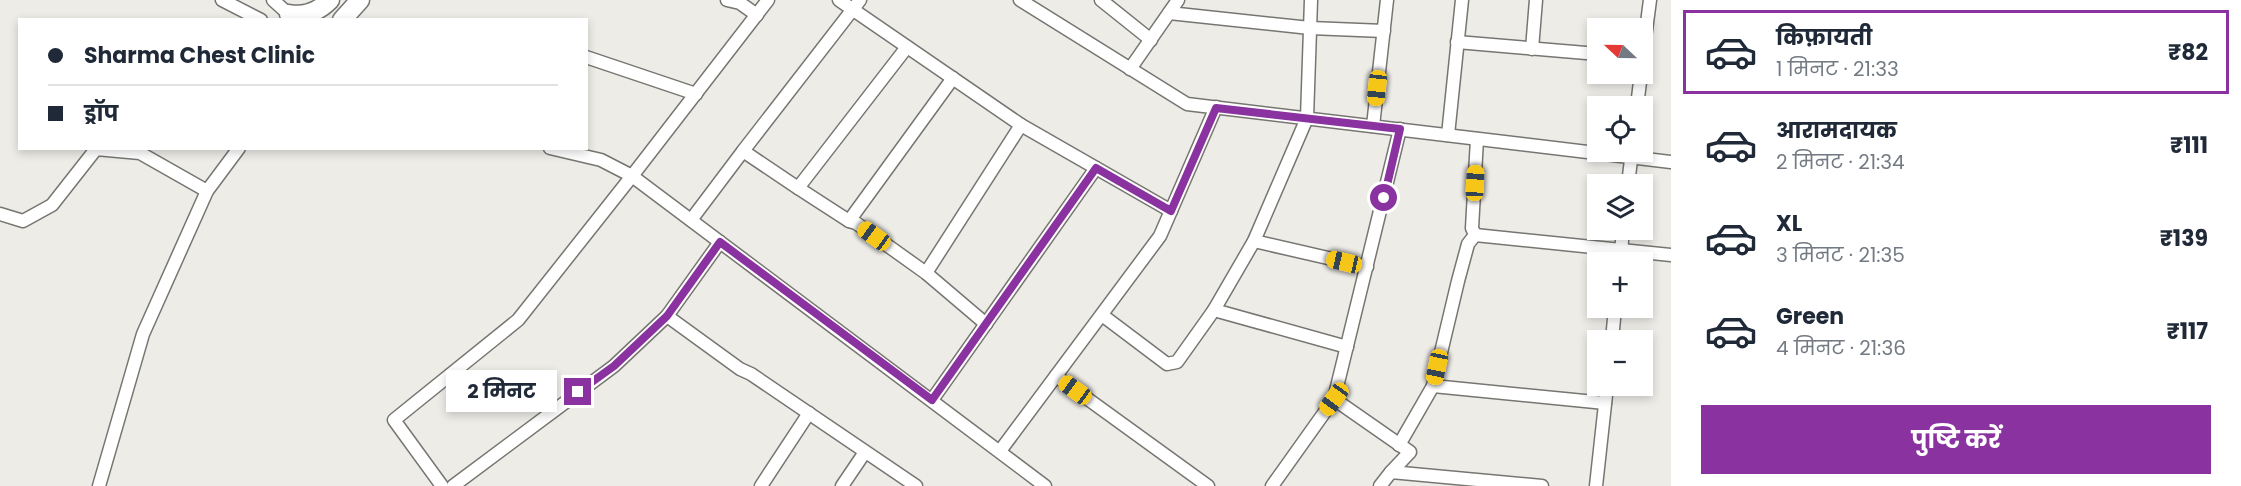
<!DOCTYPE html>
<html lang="hi">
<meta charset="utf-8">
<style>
:root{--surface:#fff;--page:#f6f6f7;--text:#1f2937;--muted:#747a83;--line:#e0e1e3;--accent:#8a33a0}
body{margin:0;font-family:Poppins,"Noto Sans Devanagari",sans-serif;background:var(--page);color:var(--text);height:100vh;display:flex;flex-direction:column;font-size:22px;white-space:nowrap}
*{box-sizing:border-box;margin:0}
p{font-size:20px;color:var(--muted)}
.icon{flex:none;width:33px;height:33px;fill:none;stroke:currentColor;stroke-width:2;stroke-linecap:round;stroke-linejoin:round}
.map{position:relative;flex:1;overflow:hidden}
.sheet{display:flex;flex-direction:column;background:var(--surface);width:570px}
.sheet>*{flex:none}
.hud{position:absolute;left:18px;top:18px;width:570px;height:132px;border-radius:0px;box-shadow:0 3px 9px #0003;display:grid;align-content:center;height:132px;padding:0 30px;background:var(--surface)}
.needle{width:39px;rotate:292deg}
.buttons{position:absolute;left:1587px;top:18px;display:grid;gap:12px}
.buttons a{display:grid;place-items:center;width:66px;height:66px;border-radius:0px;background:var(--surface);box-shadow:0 3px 9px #0003;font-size:30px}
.end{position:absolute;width:27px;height:27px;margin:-14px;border:8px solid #8a33a0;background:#fff;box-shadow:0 0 0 3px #fff}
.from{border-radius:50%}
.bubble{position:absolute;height:42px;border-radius:0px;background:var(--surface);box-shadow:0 3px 9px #0003;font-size:20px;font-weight:700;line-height:42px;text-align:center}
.car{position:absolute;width:18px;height:36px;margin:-18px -9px;border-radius:8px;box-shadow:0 0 4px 2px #0007;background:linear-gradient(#f5c518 24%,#345 0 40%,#f5c518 0 76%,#345 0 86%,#f5c518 0)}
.hud b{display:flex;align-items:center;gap:21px;height:57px;font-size:22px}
.hud b+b{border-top:2px solid var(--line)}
.hud i{width:15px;height:15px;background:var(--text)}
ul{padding:10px 0 0;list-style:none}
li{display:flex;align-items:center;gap:18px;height:84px;margin:0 12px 9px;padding:0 18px;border:3px solid transparent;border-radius:0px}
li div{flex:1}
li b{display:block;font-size:22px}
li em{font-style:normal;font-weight:700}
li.on{border-color:var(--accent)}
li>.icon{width:54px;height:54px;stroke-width:1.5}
.cta{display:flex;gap:12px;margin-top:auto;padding:12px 30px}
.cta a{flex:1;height:69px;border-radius:0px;background:var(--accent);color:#fff;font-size:24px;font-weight:700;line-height:69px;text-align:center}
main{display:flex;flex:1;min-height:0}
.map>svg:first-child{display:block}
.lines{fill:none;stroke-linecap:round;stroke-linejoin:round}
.street-casing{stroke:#777571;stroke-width:15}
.secondary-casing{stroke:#777571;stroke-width:21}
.street{stroke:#fff;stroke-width:12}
.secondary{stroke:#fff;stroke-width:18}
.route{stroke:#8a33a0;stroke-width:8}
</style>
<main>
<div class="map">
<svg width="1671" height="486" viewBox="0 0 1671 486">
<rect width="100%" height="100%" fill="#eeece7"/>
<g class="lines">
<defs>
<g id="street">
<polyline points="222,0 261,20"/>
<polyline points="273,0 294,19"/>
<polyline points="727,0 740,3 757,15"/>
<polyline points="839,0 1021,125 1171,211"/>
<polyline points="860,0 743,151 798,188 907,47"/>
<polyline points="1020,0 1187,104 1671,162"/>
<polyline points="1101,0 1151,40"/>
<polyline points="1311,0 1307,118 1254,241 1214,310 1347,347"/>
<polyline points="1169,13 1310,28 1384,31"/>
<polyline points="1457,42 1598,54"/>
<polyline points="1532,49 1536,0"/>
<polyline points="586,57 696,94"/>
<polyline points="1642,61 1650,0"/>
<polyline points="1130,69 1178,0"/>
<polyline points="1637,106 1641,74"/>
<polyline points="1373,126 1387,0"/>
<polyline points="1448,135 1462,0"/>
<polyline points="550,148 601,160 632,176 1045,486"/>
<polyline points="1628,184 1632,152"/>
<polyline points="798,188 849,221 856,223 926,273 986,324"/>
<polyline points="0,214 23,221 52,205 96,149 140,153 207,191"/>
<polyline points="691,220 743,151"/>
<polyline points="849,221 953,78"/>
<polyline points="1475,235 1671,255"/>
<polyline points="1254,241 1367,267"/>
<polyline points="1620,262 1623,230"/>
<polyline points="926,273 1021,125"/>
<polyline points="1102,315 1167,364 1177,362 1214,310"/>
<polyline points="667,316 740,369 751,374 916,486"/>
<polyline points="1612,340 1615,308"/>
<polyline points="1056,376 1208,486"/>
<polyline points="1433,386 1605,403"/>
<polyline points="1334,399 1410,452 1391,472"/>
<polyline points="932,400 1096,168"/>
<polyline points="1399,445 1433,386 1458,281 1468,244 1475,235 1472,228 1477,139"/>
<polyline points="1000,451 1160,236 1216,107"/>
<polyline points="99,486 143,334 207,191 239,148"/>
<polyline points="442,486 394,420 518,320 632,176 768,0"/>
<polyline points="453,486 614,366 667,316 720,242"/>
<polyline points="761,486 809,413"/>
<polyline points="842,486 865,452"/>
<polyline points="1272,486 1334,399 1400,129"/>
<polyline points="1380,486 1391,472 1542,486"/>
<polyline points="1596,486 1607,386"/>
</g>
<g id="secondary">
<path d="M289 14C305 17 318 12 330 0"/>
<polyline points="342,20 360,0"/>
</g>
</defs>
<use href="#street" class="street-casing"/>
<use href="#secondary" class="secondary-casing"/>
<use href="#street" class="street"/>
<use href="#secondary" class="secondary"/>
</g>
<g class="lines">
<polyline class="route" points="578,392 614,366 667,316 720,242 932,400 1096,168 1171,211 1216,108 1400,129 1384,198"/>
</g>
</svg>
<div class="buttons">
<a><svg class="needle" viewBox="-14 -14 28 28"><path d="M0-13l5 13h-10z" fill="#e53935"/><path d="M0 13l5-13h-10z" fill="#747a83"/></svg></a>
<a><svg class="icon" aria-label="locate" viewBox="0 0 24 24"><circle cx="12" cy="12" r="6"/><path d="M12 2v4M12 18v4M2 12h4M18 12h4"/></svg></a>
<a><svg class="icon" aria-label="layers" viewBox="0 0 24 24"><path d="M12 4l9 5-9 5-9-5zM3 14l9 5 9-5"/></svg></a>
<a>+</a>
<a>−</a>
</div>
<i class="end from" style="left:1384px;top:198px"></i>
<i class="end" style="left:578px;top:392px"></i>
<div class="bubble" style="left:446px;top:370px;width:111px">2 मिनट</div>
<i class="car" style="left:1377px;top:88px;rotate:186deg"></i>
<i class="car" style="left:1475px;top:183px;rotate:3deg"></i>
<i class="car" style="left:874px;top:236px;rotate:306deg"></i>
<i class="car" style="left:1344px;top:262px;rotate:283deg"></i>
<i class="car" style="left:1437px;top:367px;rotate:192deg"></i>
<i class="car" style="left:1075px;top:390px;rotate:306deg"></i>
<i class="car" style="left:1334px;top:399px;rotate:216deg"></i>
<div class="hud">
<b><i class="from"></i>Sharma Chest Clinic</b>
<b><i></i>ड्रॉप</b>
</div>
</div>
<section class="sheet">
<ul>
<li class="on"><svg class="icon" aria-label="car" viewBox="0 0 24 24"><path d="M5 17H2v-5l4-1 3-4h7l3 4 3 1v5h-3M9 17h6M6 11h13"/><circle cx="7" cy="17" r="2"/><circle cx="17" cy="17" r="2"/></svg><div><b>किफ़ायती</b><p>1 मिनट · 21:33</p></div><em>₹82</em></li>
<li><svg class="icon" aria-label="car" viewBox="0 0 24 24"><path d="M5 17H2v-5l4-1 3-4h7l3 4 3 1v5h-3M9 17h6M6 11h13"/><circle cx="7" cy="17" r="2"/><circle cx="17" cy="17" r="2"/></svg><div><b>आरामदायक</b><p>2 मिनट · 21:34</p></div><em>₹111</em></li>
<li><svg class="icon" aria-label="car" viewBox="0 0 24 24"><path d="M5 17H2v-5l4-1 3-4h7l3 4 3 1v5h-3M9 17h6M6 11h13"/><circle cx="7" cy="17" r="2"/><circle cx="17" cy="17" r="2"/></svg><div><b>XL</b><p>3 मिनट · 21:35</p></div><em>₹139</em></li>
<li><svg class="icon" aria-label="car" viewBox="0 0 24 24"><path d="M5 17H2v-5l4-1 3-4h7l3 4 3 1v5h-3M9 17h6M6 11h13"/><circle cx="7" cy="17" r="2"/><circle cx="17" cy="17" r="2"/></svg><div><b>Green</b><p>4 मिनट · 21:36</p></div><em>₹117</em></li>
</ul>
<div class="cta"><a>पुष्टि करें</a></div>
</section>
</main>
